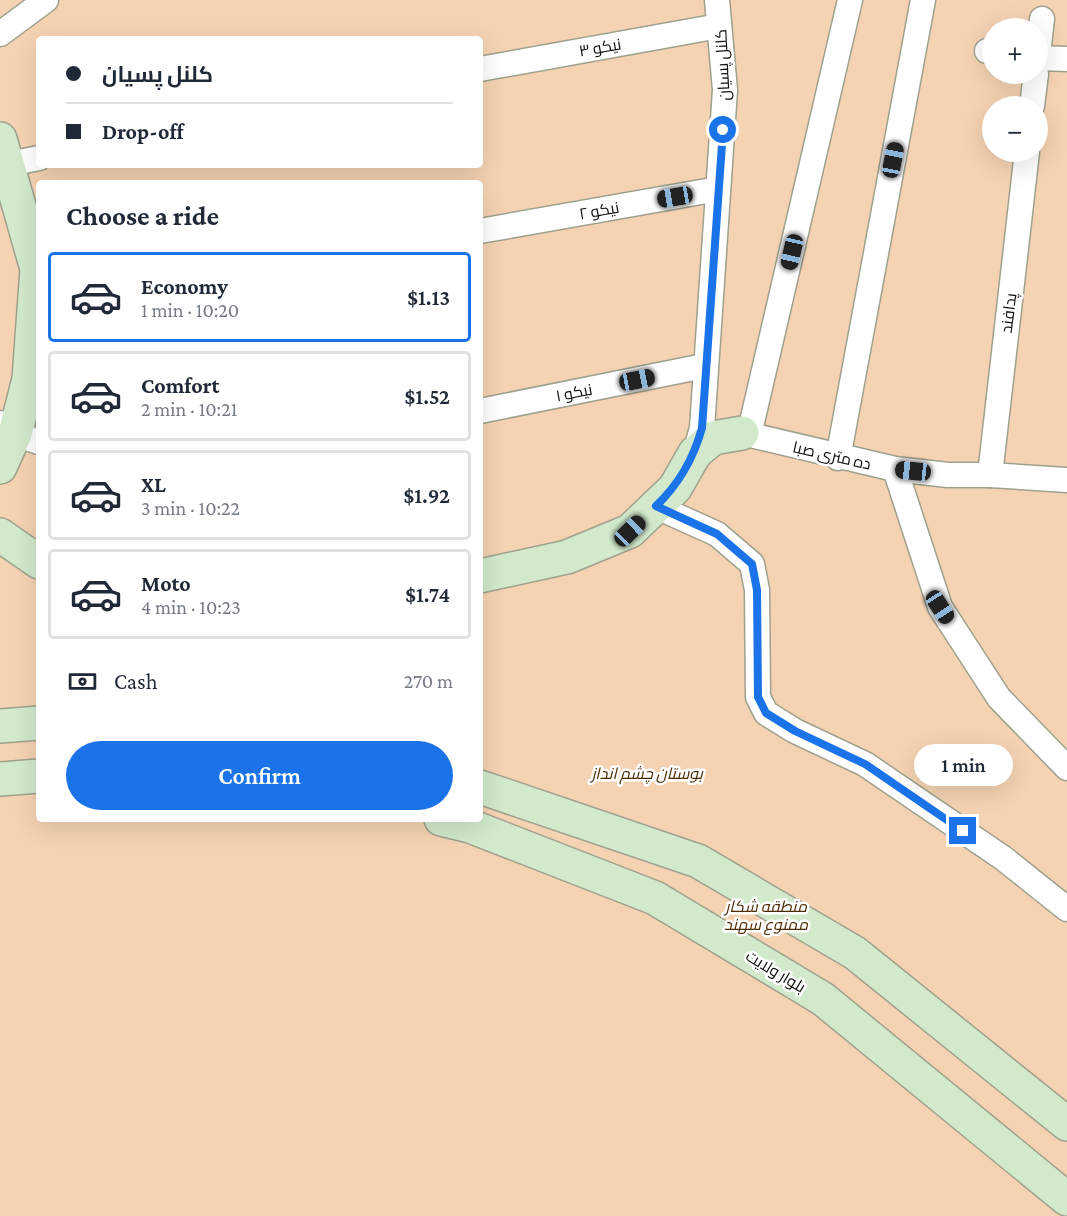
<!DOCTYPE html>
<meta charset="utf-8">
<style>
:root{--surface:#fff;--page:#f2f2f3;--text:#1f2937;--muted:#747a83;--line:#e0e1e3;--accent:#1a73e8}
body{margin:0;font-family:"Crimson Pro",Cairo,serif;background:var(--page);color:var(--text);height:100vh;display:flex;flex-direction:column;font-size:22px;white-space:nowrap}
*{box-sizing:border-box;margin:0}
p{font-size:20px;color:var(--muted)}
.icon{flex:none;width:33px;height:33px;fill:none;stroke:currentColor;stroke-width:2;stroke-linecap:round;stroke-linejoin:round}
.map{position:relative;flex:1;overflow:hidden}
.details{position:absolute;left:36px;top:180px;width:447px;height:642px;display:flex;flex-direction:column;background:var(--surface);border-radius:6px;box-shadow:0 6px 24px #0002}
.details>*{flex:none}
.top-card{position:absolute;left:36px;top:36px;width:447px;height:132px;border-radius:6px;box-shadow:0 6px 24px #0002;display:grid;align-content:center;height:132px;padding:0 30px;background:var(--surface)}
.tools{position:absolute;left:982px;top:18px;display:grid;gap:12px}
.tools a{display:grid;place-items:center;width:66px;height:66px;border-radius:50%;background:var(--surface);box-shadow:0 6px 24px #0002;font-size:30px}
.end{position:absolute;width:27px;height:27px;margin:-14px;border:8px solid #1a73e8;background:#fff;box-shadow:0 0 0 3px #fff}
.from{border-radius:50%}
.bubble{position:absolute;height:42px;border-radius:21px;background:var(--surface);box-shadow:0 6px 24px #0002;font-size:20px;font-weight:600;line-height:42px;text-align:center}
.car{position:absolute;width:18px;height:36px;margin:-18px -9px;border-radius:8px;box-shadow:0 0 4px 2px #0007;background:linear-gradient(#222 24%,#8ab4d8 0 40%,#222 0 76%,#8ab4d8 0 86%,#222 0)}
.top-card b{display:flex;align-items:center;gap:21px;height:57px;font-size:22px}
.top-card b+b{border-top:2px solid var(--line)}
.top-card i{width:15px;height:15px;background:var(--text)}
ul{padding:0;list-style:none}
li{display:flex;align-items:center;gap:18px;height:90px;margin:0 12px 9px;padding:0 18px;border:3px solid var(--line);border-radius:6px}
li div{flex:1}
li b{display:block;font-size:22px}
li em{font-style:normal;font-weight:600}
li.on{border-color:var(--accent)}
li>.icon{width:54px;height:54px;stroke-width:1.5}
h2{padding:0 30px;font-size:27px;line-height:72px}
.pay{display:flex;align-items:center;gap:15px;height:66px;padding:0 30px;font-size:22px}
.pay p{margin-inline-start:auto}
.cta{display:flex;gap:12px;margin-top:auto;padding:12px 30px}
.cta a{flex:1;height:69px;border-radius:36px;background:var(--accent);color:#fff;font-size:24px;font-weight:600;line-height:69px;text-align:center}
.map>svg:first-child{display:block}
.green{fill:#f5d2b2;fill-rule:evenodd}
.lines{fill:none;stroke-linecap:round;stroke-linejoin:round}
.street-casing{stroke:#9ea18d;stroke-width:27}
.secondary-casing{stroke:#9ea18d;stroke-width:36}
.street{stroke:#fff;stroke-width:24}
.secondary{stroke:#d2e9cc;stroke-width:33}
.route{stroke:#1a73e8;stroke-width:8}
.labels{text-anchor:middle;stroke-width:5;stroke-linejoin:round;paint-order:stroke}
.street-label{font-size:16px;fill:#0d0e07;stroke:#fff}
.park-label{font-size:16px;font-style:italic;fill:#4c2a02;stroke:#fff}
</style>
<div class="map">
<svg width="1067" height="1216" viewBox="0 0 1067 1216">
<rect width="100%" height="100%" fill="#fbfee9"/>
<path class="green" d="M0 0H1067V1216H0ZM993 28H1038V74H993ZM39 39H480V165H39ZM993 106H1038V152H993ZM39 183H480V819H39Z"/>
<g class="lines">
<defs>
<g id="street">
<polyline points="0,34 46,0"/>
<polyline points="987,51 993,52"/>
<polyline points="1038,54 1042,19"/>
<polyline points="1038,58 1067,59"/>
<polyline points="480,69 719,26"/>
<polyline points="1032,106 1036,74"/>
<polyline points="9,164 39,158"/>
<polyline points="480,231 718,189"/>
<polyline points="480,411 704,366"/>
<polyline points="0,423 15,434 39,442"/>
<polyline points="742,433 895,469 948,475 990,475 1067,480"/>
<polyline points="749,435 850,0"/>
<polyline points="695,453 702,428 725,90 717,0"/>
<polyline points="838,458 923,0"/>
<polyline points="895,469 940,607 999,698 1067,768"/>
<polyline points="990,475 1027,152"/>
<polyline points="655,506 717,534 752,564 757,590 758,697 766,713 795,731 865,764 1003,858 1067,909"/>
</g>
<g id="secondary">
<polyline points="0,139 37,269 29,379 15,434 0,467"/>
<polyline points="0,535 39,562"/>
<polyline points="480,576 567,557 630,531 675,488 695,453 713,438 742,433"/>
<polyline points="0,726 39,723"/>
<polyline points="0,779 39,776"/>
<polyline points="480,787 698,861 855,953 1067,1124"/>
<polyline points="441,819 470,826 655,898 823,999 1067,1199"/>
</g>
</defs>
<use href="#street" class="street-casing"/>
<use href="#secondary" class="secondary-casing"/>
<use href="#street" class="street"/>
<use href="#secondary" class="secondary"/>
</g>
<g class="lines">
<path class="route" d="M723 130 702 428C693 460 679 484 656 506L717 534 752 564 757 590 758 697 766 713 795 731 865 764 963 831"/>
</g>
<g class="labels">
<g class="street-label">
<text transform="translate(600 47) rotate(-10)" y="6">نیکو ۳</text>
<text transform="translate(722 65) rotate(-93)" y="6">کلنل پسیان</text>
<text transform="translate(599 210) rotate(-10)" y="6">نیکو ۲</text>
<text transform="translate(1008 313) rotate(-83)" y="6">پدافند</text>
<text transform="translate(574 392) rotate(-11)" y="6">نیکو ۱</text>
<text transform="translate(832 455) rotate(13)" y="6">ده متری صبا</text>
<text transform="translate(776 971) rotate(31)" y="6">بلوار ولایت</text>
</g>
<g class="park-label">
<text x="647" y="779">بوستان چشم انداز</text>
<text x="766" y="912">منطقه شکار<tspan x="766" dy="18">ممنوع سهند</tspan></text>
</g>
</g>
</svg>
<div class="tools">
<a>+</a>
<a>−</a>
</div>
<i class="end from" style="left:723px;top:130px"></i>
<i class="end" style="left:963px;top:831px"></i>
<div class="bubble" style="left:914px;top:744px;width:99px">1 min</div>
<i class="car" style="left:893px;top:160px;rotate:11deg"></i>
<i class="car" style="left:675px;top:197px;rotate:260deg"></i>
<i class="car" style="left:792px;top:252px;rotate:193deg"></i>
<i class="car" style="left:637px;top:380px;rotate:79deg"></i>
<i class="car" style="left:913px;top:471px;rotate:276deg"></i>
<i class="car" style="left:630px;top:531px;rotate:46deg"></i>
<i class="car" style="left:940px;top:607px;rotate:147deg"></i>
<div class="top-card">
<b><i class="from"></i>کلنل پسیان</b>
<b><i></i>Drop-off</b>
</div>
<section class="details">
<h2>Choose a ride</h2>
<ul>
<li class="on"><svg class="icon" aria-label="car" viewBox="0 0 24 24"><path d="M5 17H2v-5l4-1 3-4h7l3 4 3 1v5h-3M9 17h6M6 11h13"/><circle cx="7" cy="17" r="2"/><circle cx="17" cy="17" r="2"/></svg><div><b>Economy</b><p>1 min · 10:20</p></div><em>$1.13</em></li>
<li><svg class="icon" aria-label="car" viewBox="0 0 24 24"><path d="M5 17H2v-5l4-1 3-4h7l3 4 3 1v5h-3M9 17h6M6 11h13"/><circle cx="7" cy="17" r="2"/><circle cx="17" cy="17" r="2"/></svg><div><b>Comfort</b><p>2 min · 10:21</p></div><em>$1.52</em></li>
<li><svg class="icon" aria-label="car" viewBox="0 0 24 24"><path d="M5 17H2v-5l4-1 3-4h7l3 4 3 1v5h-3M9 17h6M6 11h13"/><circle cx="7" cy="17" r="2"/><circle cx="17" cy="17" r="2"/></svg><div><b>XL</b><p>3 min · 10:22</p></div><em>$1.92</em></li>
<li><svg class="icon" aria-label="car" viewBox="0 0 24 24"><path d="M5 17H2v-5l4-1 3-4h7l3 4 3 1v5h-3M9 17h6M6 11h13"/><circle cx="7" cy="17" r="2"/><circle cx="17" cy="17" r="2"/></svg><div><b>Moto</b><p>4 min · 10:23</p></div><em>$1.74</em></li>
</ul>
<div class="pay"><svg class="icon" aria-label="cash" viewBox="0 0 24 24"><path d="M3 7h18v10H3z"/><circle cx="12" cy="12" r="2"/></svg>Cash<p>270 m</p></div>
<div class="cta"><a>Confirm</a></div>
</section>
</div>
